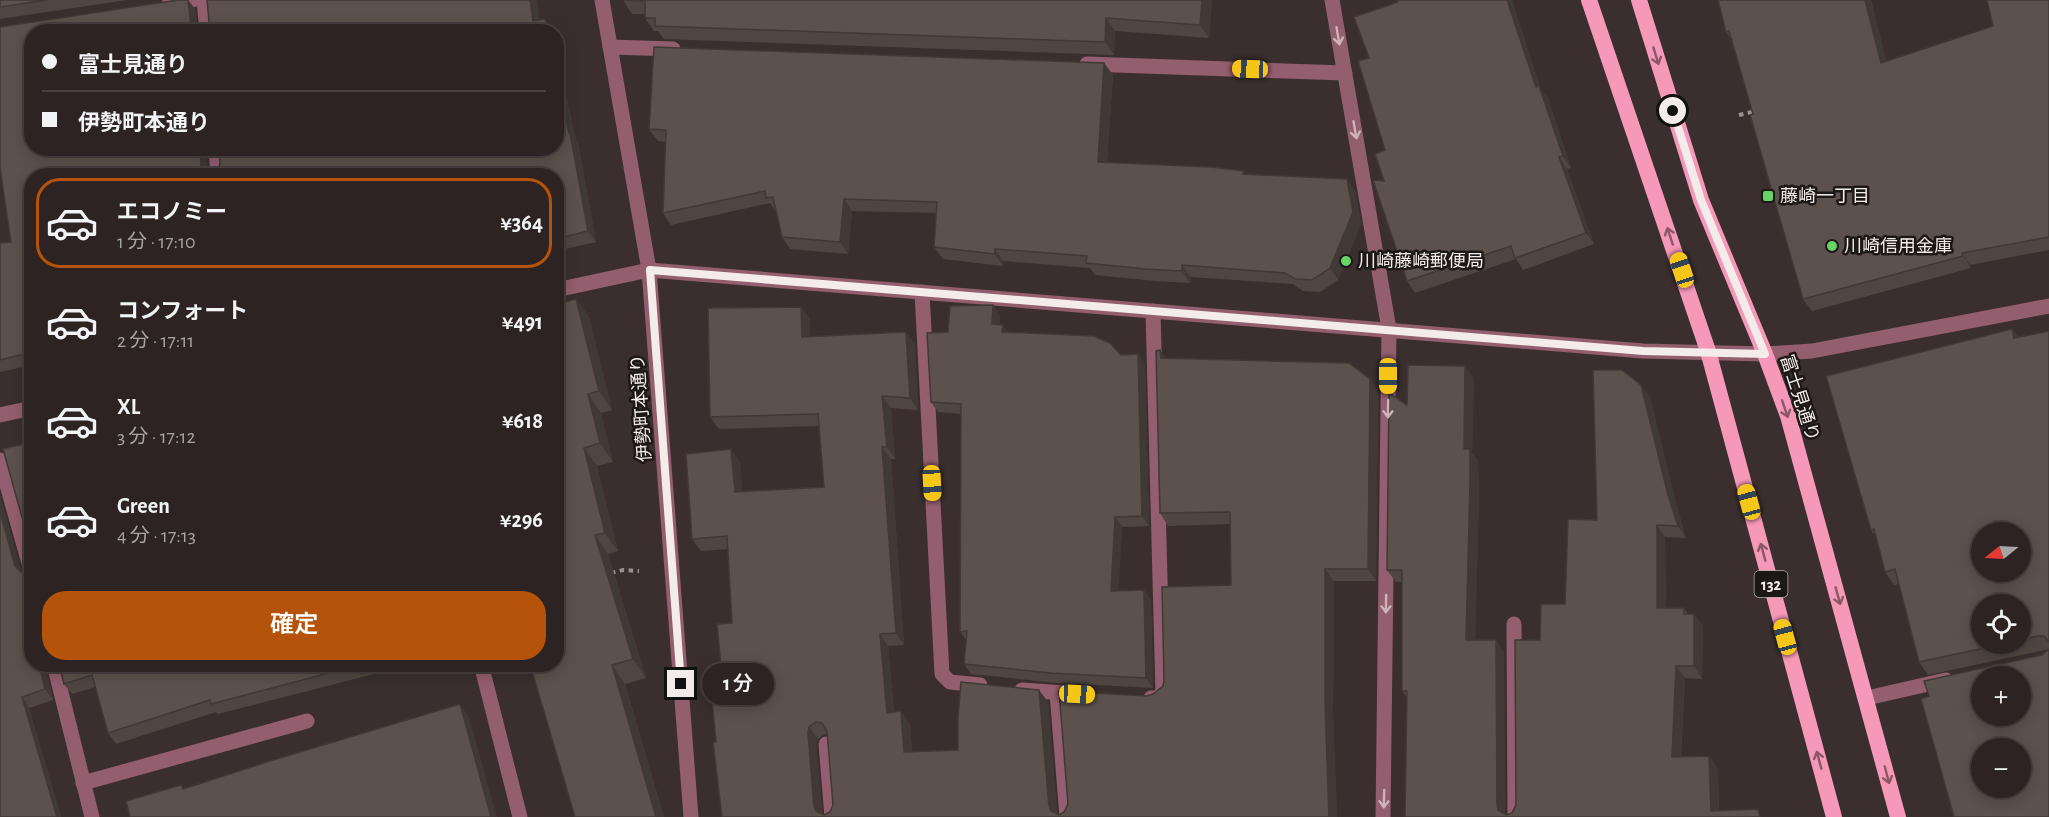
<!DOCTYPE html>
<html lang="ja">
<meta charset="utf-8">
<style>
:root{--surface:#2c2322;--page:#342b2a;--text:#f1f3f6;--muted:#a6a4a5;--line:#484040;--accent:#b45309}
body{margin:0;font-family:"Alegreya Sans","Noto Sans JP",sans-serif;background:var(--page);color:var(--text);height:100vh;display:flex;flex-direction:column;font-size:22px;white-space:nowrap}
*{box-sizing:border-box;margin:0}
p{font-size:20px;color:var(--muted)}
.icon{flex:none;width:33px;height:33px;fill:none;stroke:currentColor;stroke-width:2;stroke-linecap:round;stroke-linejoin:round}
.map{position:relative;flex:1;overflow:hidden}
.panel{position:absolute;left:24px;top:168px;width:540px;height:504px;display:flex;flex-direction:column;background:var(--surface);border-radius:24px;box-shadow:0 3px 15px #0003,0 0 0 2px var(--line)}
.panel>*{flex:none}
.banner{position:absolute;left:24px;top:24px;width:540px;height:132px;border-radius:24px;box-shadow:0 3px 15px #0003,0 0 0 2px var(--line);display:grid;align-content:center;height:132px;padding:0 18px;background:var(--surface)}
.needle{width:39px;rotate:252deg}
.buttons{position:absolute;left:1971px;top:522px;display:grid;gap:12px}
.buttons a{display:grid;place-items:center;width:60px;height:60px;border-radius:50%;background:var(--surface);box-shadow:0 3px 15px #0003,0 0 0 2px var(--line);font-size:30px}
.end{position:absolute;width:27px;height:27px;margin:-14px;border:8px solid #f3eceb;background:#111;box-shadow:0 0 0 3px #111}
.from{border-radius:50%}
.bubble{position:absolute;height:42px;border-radius:21px;background:var(--surface);box-shadow:0 3px 15px #0003,0 0 0 2px var(--line);font-size:20px;font-weight:600;line-height:42px;text-align:center}
.car{position:absolute;width:18px;height:36px;margin:-18px -9px;border-radius:8px;box-shadow:0 0 4px 2px #0007;background:linear-gradient(#f5c518 24%,#345 0 40%,#f5c518 0 76%,#345 0 86%,#f5c518 0)}
.banner b{display:flex;align-items:center;gap:21px;height:57px;font-size:22px}
.banner b+b{border-top:2px solid var(--line)}
.banner i{width:15px;height:15px;background:var(--text)}
ul{padding:10px 0 0;list-style:none}
li{display:flex;align-items:center;gap:18px;height:90px;margin:0 12px 9px;padding:0 6px;border:3px solid transparent;border-radius:24px}
li div{flex:1}
li b{display:block;font-size:22px}
li em{font-style:normal;font-weight:600}
li.current{border-color:var(--accent)}
li>.icon{width:54px;height:54px;stroke-width:1.5}
.primary-button{display:flex;gap:12px;margin-top:auto;padding:12px 18px}
.primary-button a{flex:1;height:69px;border-radius:24px;background:var(--accent);color:#fff;font-size:24px;font-weight:600;line-height:69px;text-align:center}
.map>svg:first-child{display:block}
.lines{fill:none;stroke-linecap:round;stroke-linejoin:round}
.path{stroke:#99908f;stroke-width:4;stroke-dasharray:4.5 4.5;stroke-linecap:butt}
.service{stroke:#935e70;stroke-width:15}
.minor{stroke:#935e70;stroke-width:15}
.trunk{stroke:#f698b9;stroke-width:16}
.wall{fill:#4f4641;fill-rule:evenodd}
.shaded-wall{fill:#403935}
.building{fill:#5c514c;stroke:#403935;stroke-width:1.5;fill-rule:evenodd}
.oneway{stroke:#cdb3ba}
.oneway2{stroke:#8a5868}
.route{stroke:#f3eceb;stroke-width:8}
.poi-dot{fill:#68d465;stroke:#1d1818;stroke-width:2}
.labels{text-anchor:middle;stroke-width:5;stroke-linejoin:round;paint-order:stroke}
.shield{fill:#1d1818;stroke:#b3acac;stroke-width:1.5}
.shield-label{font-size:16px;font-weight:bold;fill:#f3eceb}
.poi-label{font-size:18px;fill:#f3eceb;stroke:#1d1818;text-anchor:start}
.street-label{font-size:18px;fill:#f3eceb;stroke:#1d1818}
</style>
<div class="map">
<svg width="2049" height="817" viewBox="0 0 2049 817">
<rect width="100%" height="100%" fill="#3a2f2e"/>
<g class="lines">
<g class="path">
<polyline points="1739,115 1756,111"/>
<polyline points="611,573 623,570 639,571"/>
</g>
<g class="service">
<polyline points="1514,624 1515,817"/>
<polyline points="481,664 520,817"/>
<polyline points="826,744 832,817"/>
<polyline points="83,783 307,721"/>
</g>
<g class="minor">
<polyline points="204,0 207,32"/>
<polyline points="602,0 649,270 691,817"/>
<polyline points="1332,0 1389,329 1383,817"/>
<polyline points="169,4 193,0"/>
<polyline points="610,47 673,49"/>
<polyline points="1087,64 1345,73"/>
<polyline points="216,148 218,176"/>
<polyline points="556,290 649,270 1643,351 1765,354 1812,351 2049,306"/>
<polyline points="922,292 942,674 950,682 980,685"/>
<polyline points="0,415 32,408"/>
<polyline points="0,460 32,574"/>
<polyline points="54,664 92,817"/>
<polyline points="1022,690 1079,694"/>
<polyline points="1057,693 1067,817"/>
<polyline points="1151,698 1156,698 1163,693 1153,311"/>
<polyline points="1867,698 1946,680"/>
</g>
<g class="trunk">
<polyline points="1589,0 1708,351 1834,817"/>
<polyline points="1639,0 1701,200 1765,354 1788,416 1898,817"/>
</g>
</g>
<g class="wall">
<polygon points="0,0 127,0 0,19"/>
<polygon points="178,0 188,0 195,9 198,30 201,31 208,26 209,21 207,0 537,0 539,20 545,19 553,32 32,32 32,148 206,148 208,174 211,175 216,173 220,164 219,148 556,148 556,49 576,140 578,143 596,242 556,251 556,176 32,176 32,365 0,372 0,243 11,242 0,168 0,27"/>
<polygon points="623,0 1212,0 1209,38 1115,31 1114,55 664,39 658,31 654,31 645,18 645,14 632,14"/>
<polygon points="1397,0 1512,0 1541,90 1548,98 1571,168 1567,169 1594,244 1523,270 1516,259 1415,293 1407,281 1384,181 1385,150 1369,58 1398,2"/>
<polygon points="1871,0 1886,61 1993,26 2049,0 2049,250 1970,265 1971,268 1812,311 1803,299 1732,40 1726,32"/>
<polygon points="1104,63 1113,75 1107,162 1246,174 1355,191 1361,224 1338,280 1320,292 1303,291 1293,284 1191,277 1190,283 1155,281 1095,275 1090,268 1003,261 1003,266 943,259 934,247 936,213 852,211 848,254 790,249 782,237 776,210 775,210 770,203 671,225 663,213 666,142 658,141 649,129"/>
<polygon points="576,299 589,317 612,410 601,413 613,462 597,466 618,551 608,554 646,678 625,684 664,817 575,817 556,664"/>
<polygon points="993,305 1000,315 999,325 1008,332 1121,355 1138,354 1145,364 1149,526 1122,527 1118,591 1144,590 1151,600 1153,688 1058,683 971,674 964,664 967,641 960,632 961,414 938,412 931,402 948,332"/>
<path d="M801 307 810 319V337L906 332 915 344 918 410 891 408 895 459H891L904 645 888 646 894 712 910 723 912 752 958 750 1048 702 1057 814 1059 815 1064 812 1147 696 1153 694 1163 686 1231 585 1230 524 1168 526 1160 513 1166 358 1370 379 1378 391 1376 581H1334L1333 714 1337 817H722L716 742 723 687 732 623 728 549 701 551 692 539 740 462 742 491 824 487 819 426 719 429 710 417ZM825 734 828 735 833 805 830 812 824 815 822 814 816 745 818 739Z"/>
<path d="M2012 329 2018 337 2049 331V649L1928 675 1919 662 1899 584 1894 585 1885 572 1877 538 1871 530ZM2020 604V644H1982Z"/>
<polygon points="1474,378 1472,453 1478,461 1479,495 1475,640 1496,640 1504,652 1505,814 1512,813 1516,805 1540,640 1565,604 1597,520 1650,397 1677,507 1686,538 1665,537 1666,608 1684,608 1688,614 1694,614 1703,626 1702,679 1685,678 1681,757 1709,756 1718,769 1719,811 1405,817 1407,697 1402,691 1402,582 1396,582 1387,570 1407,405"/>
<polygon points="0,496 21,572 32,664 44,666 53,700 29,708 61,817 0,817"/>
<polygon points="59,664 413,664 218,714 216,712 116,744 108,733 95,687 72,694 64,684"/>
</g>
<g class="shaded-wall">
<polygon points="188,0 195,9 198,32 191,26"/>
<polygon points="530,0 537,0 541,32 533,21"/>
<polygon points="1202,0 1212,0 1209,38 1200,25"/>
<polygon points="1507,0 1512,0 1541,90 1548,98 1571,168 1563,156 1536,87"/>
<polygon points="1865,0 1871,0 1890,75 1881,63"/>
<polygon points="1106,18 1115,31 1114,55 1105,42"/>
<polygon points="545,19 553,30 553,32 548,32"/>
<polygon points="556,49 576,140 578,143 596,242 588,231 556,74"/>
<polygon points="1104,63 1113,75 1106,174 1098,162"/>
<polygon points="200,148 206,148 208,176 203,171 201,166"/>
<polygon points="1559,157 1567,169 1594,244 1586,233"/>
<polygon points="1347,179 1355,191 1361,224 1338,280 1330,268"/>
<polygon points="844,199 852,211 848,254 840,242"/>
<polygon points="995,249 1003,261 1003,266 995,254"/>
<polygon points="1962,253 1970,265 1971,268 1963,256"/>
<polygon points="1182,265 1191,277 1190,283 1182,271"/>
<polygon points="576,299 589,317 612,410 599,391"/>
<polygon points="993,305 1000,315 999,334 992,324"/>
<polygon points="801,307 810,319 810,349 802,337"/>
<polygon points="1003,325 1010,335 1002,332"/>
<polygon points="2012,329 2021,342 2014,338"/>
<polygon points="906,332 915,344 918,410 910,398"/>
<polygon points="1160,350 1169,362 1161,358"/>
<polygon points="1138,354 1145,364 1149,526 1142,516"/>
<polygon points="1465,366 1474,378 1472,453 1478,461 1479,495 1475,652 1466,640 1464,449"/>
<polygon points="1370,379 1378,391 1376,581 1368,569"/>
<polygon points="1641,385 1650,397 1677,507 1686,538 1678,526 1668,495"/>
<polygon points="588,394 601,413 613,462 600,443"/>
<polygon points="882,396 891,408 895,459 887,447"/>
<polygon points="882,447 891,459 904,645 896,633"/>
<polygon points="584,448 597,466 618,551 605,533"/>
<polygon points="731,449 740,462 743,504 735,492"/>
<polygon points="0,496 23,577 15,566 0,512"/>
<polygon points="1115,517 1122,527 1118,601 1111,591"/>
<polygon points="1657,525 1665,537 1666,620 1657,608"/>
<polygon points="595,535 608,554 646,678 633,659"/>
<polygon points="1325,569 1334,581 1333,714 1337,817 1329,817 1325,702"/>
<polygon points="1144,590 1151,600 1153,688 1146,678"/>
<polygon points="1694,614 1703,626 1702,679 1694,666"/>
<polygon points="880,634 888,646 895,725 887,713"/>
<polygon points="1496,640 1504,652 1505,817 1498,810 1497,805"/>
<polygon points="39,664 45,664 53,700 45,689"/>
<polygon points="612,665 625,684 664,817 656,817"/>
<polygon points="1676,666 1685,678 1680,769 1672,757"/>
<polygon points="1039,690 1048,702 1057,817 1051,811 1049,806"/>
<polygon points="22,697 29,708 61,817 57,817"/>
<polygon points="460,704 469,717 497,817 491,817"/>
<polygon points="901,711 910,723 913,764 904,752"/>
<polygon points="809,727 818,739 816,745 822,817 816,811 814,806 808,733"/>
<polygon points="1709,756 1718,769 1719,817 1711,811"/>
</g>
<g class="building">
<polygon points="0,0 47,0 0,7"/>
<polygon points="178,0 188,0 191,26 196,30 201,31 208,26 209,21 207,0 530,0 533,21 545,19 548,32 32,32 32,148 200,148 201,166 203,171 211,175 216,173 220,164 219,148 556,148 556,74 569,133 570,133 588,231 556,239 556,176 32,176 32,352 0,360 0,243 11,242 0,168 0,27"/>
<polygon points="623,0 1202,0 1200,25 1106,18 1105,42 655,26 655,18 645,18 645,1"/>
<polygon points="1397,0 1507,0 1536,87 1539,86 1563,156 1559,157 1586,233 1515,258 1511,246 1407,281 1373,180 1384,181 1375,154 1385,150 1358,61 1369,58 1354,17 1398,2"/>
<polygon points="1718,0 1865,0 1881,63 1993,26 1987,0 2049,0 2049,237 1962,253 1963,256 1803,299 1750,115 1753,114 1729,31 1726,32"/>
<polygon points="654,47 1104,63 1098,162 1211,167 1244,171 1243,174 1347,179 1353,212 1330,268 1312,280 1295,279 1285,273 1182,265 1182,271 1146,269 1086,263 1087,256 995,249 995,254 934,247 937,202 844,199 840,242 782,237 773,197 766,198 765,191 663,213 666,130 649,129"/>
<polygon points="576,299 599,391 588,394 600,443 584,448 605,533 595,535 633,659 612,665 656,817 575,817 530,664 556,664 556,304"/>
<polygon points="993,305 992,324 1003,325 1002,332 1094,336 1110,343 1121,355 1138,354 1142,516 1115,517 1111,591 1144,590 1146,678 1051,673 964,664 967,631 960,632 961,404 931,402 927,333 948,332 950,306"/>
<path d="M801 307 802 337 906 332 910 398 882 396 887 447H882L896 633 880 634 887 713 901 711 904 752 958 750V717L961 682 1039 690 1049 806 1051 811 1059 815 1064 812 1068 804 1059 691 1147 696 1153 694 1163 686 1164 681 1162 587 1231 585 1230 512 1160 513 1156 351 1160 350 1161 358 1349 363 1370 379 1368 569H1325V702L1329 817H722L713 742H716L711 688 723 687 717 624 732 623 727 536 692 539 686 454 731 449 735 492 824 487 818 414 710 417 708 308ZM816 722 822 723 827 731 833 805 830 812 824 815 816 811 814 806 808 733 809 727Z"/>
<path d="M2012 329 2014 338 2049 331V642L2044 636H2038L2020 640V604H1982V644H2002L1919 662 1895 569 1885 572 1874 529 1871 530 1826 376ZM1982 532H2020V572H1982Z"/>
<polygon points="1408,365 1465,366 1464,449 1470,449 1470,483 1466,640 1496,640 1497,805 1498,810 1506,815 1512,813 1516,805 1515,640 1540,640 1541,604 1565,604 1568,519 1597,520 1593,370 1622,370 1641,385 1668,495 1678,526 1657,525 1657,608 1684,608 1684,614 1694,614 1694,666 1676,666 1672,757 1709,756 1711,811 1758,809 1760,817 1405,817 1407,691 1402,691 1402,570 1387,570 1389,393 1407,405"/>
<polygon points="32,442 32,553 3,449"/>
<polygon points="0,512 15,566 21,572 31,570 32,568 32,664 39,664 45,689 22,697 57,817 0,817"/>
<path d="M2049 649V817H1954L1921 699 1929 696 1924 681 2042 655ZM1982 676H2020V716H1982ZM1982 748H2020V788H1982Z"/>
<polygon points="59,664 363,664 211,704 210,700 108,733 92,675 64,684"/>
<polygon points="460,704 491,817 130,817 126,801 181,785 183,789 270,761"/>
</g>
<defs><path id="oneway-shaft" d="M-6 0H5M1.5-3L5.5 0L1.5 3" fill="none" stroke-width="1.6" stroke-linecap="round" stroke-linejoin="round" transform="scale(1.5)"/></defs>
<g class="oneway">
<use href="#oneway-shaft" transform="translate(1338 36) rotate(80)"/>
<use href="#oneway-shaft" transform="translate(1355 130) rotate(80)"/>
<use href="#oneway-shaft" transform="translate(1388 409) rotate(91)"/>
<use href="#oneway-shaft" transform="translate(1386 604) rotate(91)"/>
<use href="#oneway-shaft" transform="translate(1384 799) rotate(91)"/>
</g>
<g class="oneway2">
<use href="#oneway-shaft" transform="translate(1656 56) rotate(73)"/>
<use href="#oneway-shaft" transform="translate(1670 236) rotate(-108)"/>
<use href="#oneway-shaft" transform="translate(1785 409) rotate(71)"/>
<use href="#oneway-shaft" transform="translate(1763 552) rotate(-105)"/>
<use href="#oneway-shaft" transform="translate(1838 596) rotate(74)"/>
<use href="#oneway-shaft" transform="translate(1819 760) rotate(-105)"/>
<use href="#oneway-shaft" transform="translate(1887 775) rotate(75)"/>
</g>
<g class="lines">
<polyline class="route" points="681,684 650,270 1643,351 1765,354 1701,200 1673,111"/>
</g>
<g class="poi-dot">
<rect x="1762" y="190" width="12" height="12" rx="3"/>
<circle cx="1832" cy="246" r="6"/>
<circle cx="1346" cy="261" r="6"/>
</g>
<g class="labels">
<rect class="shield" x="1754.5" y="571" width="33" height="26" rx="4.5"/>
<g class="shield-label">
<text x="1771" y="590">132</text>
</g>
<g class="poi-label">
<text x="1780" y="202">藤崎一丁目</text>
<text x="1844" y="252">川崎信用金庫</text>
<text x="1358" y="267">川崎藤崎郵便局</text>
</g>
<g class="street-label">
<text transform="translate(1800 398) rotate(72)" y="6">富士見通り</text>
<text transform="translate(641 408) rotate(-94)" y="6">伊勢町本通り</text>
</g>
</g>
</svg>
<div class="buttons">
<a><svg class="needle" viewBox="-14 -14 28 28"><path d="M0-13l5 13h-10z" fill="#e53935"/><path d="M0 13l5-13h-10z" fill="#a6a4a5"/></svg></a>
<a><svg class="icon" aria-label="locate" viewBox="0 0 24 24"><circle cx="12" cy="12" r="6"/><path d="M12 2v4M12 18v4M2 12h4M18 12h4"/></svg></a>
<a>+</a>
<a>−</a>
</div>
<i class="end from" style="left:1673px;top:111px"></i>
<i class="end" style="left:681px;top:684px"></i>
<div class="bubble" style="left:702px;top:663px;width:72px">1 分</div>
<i class="car" style="left:1250px;top:69px;rotate:272deg"></i>
<i class="car" style="left:1682px;top:270px;rotate:342deg"></i>
<i class="car" style="left:1388px;top:376px;rotate:180deg"></i>
<i class="car" style="left:932px;top:483px;rotate:177deg"></i>
<i class="car" style="left:1749px;top:502px;rotate:345deg"></i>
<i class="car" style="left:1785px;top:637px;rotate:345deg"></i>
<i class="car" style="left:1077px;top:694px;rotate:93deg"></i>
<div class="banner">
<b><i class="from"></i>富士見通り</b>
<b><i></i>伊勢町本通り</b>
</div>
<section class="panel">
<ul>
<li class="current"><svg class="icon" aria-label="car" viewBox="0 0 24 24"><path d="M5 17H2v-5l4-1 3-4h7l3 4 3 1v5h-3M9 17h6M6 11h13"/><circle cx="7" cy="17" r="2"/><circle cx="17" cy="17" r="2"/></svg><div><b>エコノミー</b><p>1 分 · 17:10</p></div><em>¥364</em></li>
<li><svg class="icon" aria-label="car" viewBox="0 0 24 24"><path d="M5 17H2v-5l4-1 3-4h7l3 4 3 1v5h-3M9 17h6M6 11h13"/><circle cx="7" cy="17" r="2"/><circle cx="17" cy="17" r="2"/></svg><div><b>コンフォート</b><p>2 分 · 17:11</p></div><em>¥491</em></li>
<li><svg class="icon" aria-label="car" viewBox="0 0 24 24"><path d="M5 17H2v-5l4-1 3-4h7l3 4 3 1v5h-3M9 17h6M6 11h13"/><circle cx="7" cy="17" r="2"/><circle cx="17" cy="17" r="2"/></svg><div><b>XL</b><p>3 分 · 17:12</p></div><em>¥618</em></li>
<li><svg class="icon" aria-label="car" viewBox="0 0 24 24"><path d="M5 17H2v-5l4-1 3-4h7l3 4 3 1v5h-3M9 17h6M6 11h13"/><circle cx="7" cy="17" r="2"/><circle cx="17" cy="17" r="2"/></svg><div><b>Green</b><p>4 分 · 17:13</p></div><em>¥296</em></li>
</ul>
<div class="primary-button"><a>確定</a></div>
</section>
</div>
